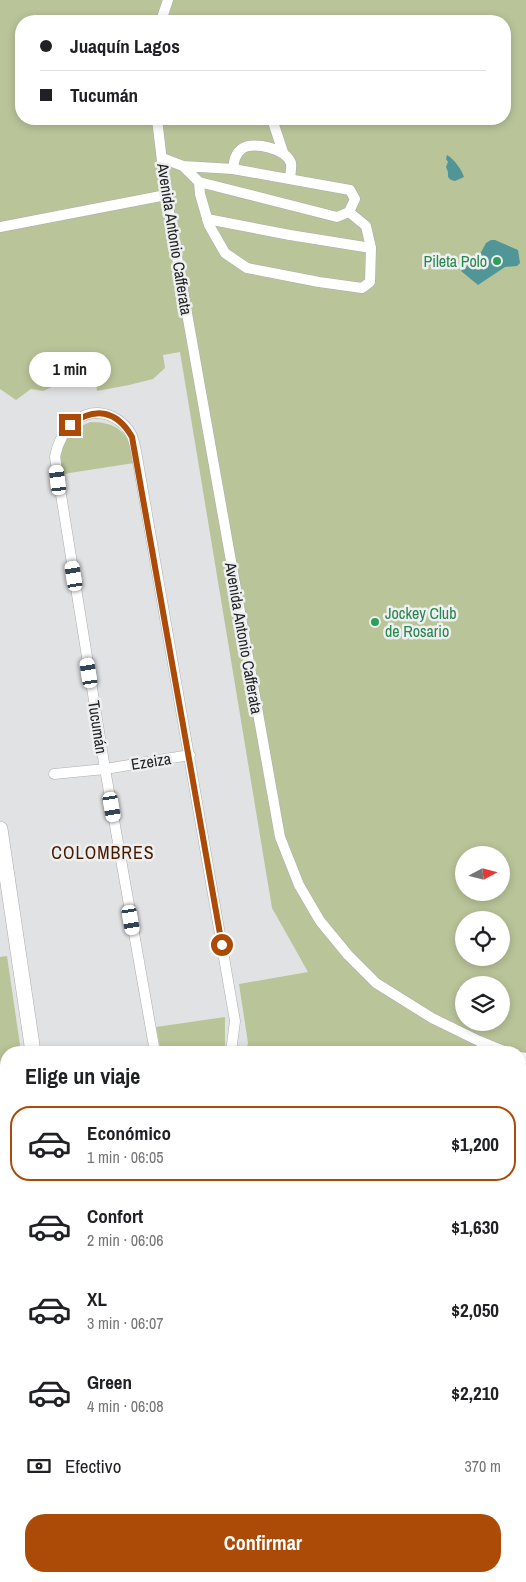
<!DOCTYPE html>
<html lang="es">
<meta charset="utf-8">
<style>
:root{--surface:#fff;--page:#f6f6f6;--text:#202124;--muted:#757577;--line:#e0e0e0;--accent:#ac4b08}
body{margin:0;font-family:"Archivo Narrow",sans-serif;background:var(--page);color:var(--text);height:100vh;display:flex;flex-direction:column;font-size:19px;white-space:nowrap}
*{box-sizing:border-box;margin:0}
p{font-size:16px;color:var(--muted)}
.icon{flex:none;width:28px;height:28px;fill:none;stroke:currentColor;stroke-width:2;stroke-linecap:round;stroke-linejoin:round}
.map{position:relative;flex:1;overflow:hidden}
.sheet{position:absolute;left:0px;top:1046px;width:526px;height:536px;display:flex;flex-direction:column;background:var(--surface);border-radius:20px 20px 0 0;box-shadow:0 2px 8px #0003}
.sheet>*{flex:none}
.guide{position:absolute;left:15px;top:15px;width:496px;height:110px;border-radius:20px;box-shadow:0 2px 8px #0003;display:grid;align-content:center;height:110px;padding:0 25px;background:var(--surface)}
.needle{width:32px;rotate:83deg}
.fabs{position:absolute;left:455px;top:846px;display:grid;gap:10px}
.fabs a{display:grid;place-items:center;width:55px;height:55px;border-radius:50%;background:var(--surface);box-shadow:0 2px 8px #0003;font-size:25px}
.end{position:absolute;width:22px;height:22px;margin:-11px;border:6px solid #ac4b08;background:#fff;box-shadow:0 0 0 2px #fff}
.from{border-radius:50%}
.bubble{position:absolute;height:35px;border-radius:18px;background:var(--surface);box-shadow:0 2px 8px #0003;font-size:16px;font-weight:800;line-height:35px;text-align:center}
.car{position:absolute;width:15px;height:30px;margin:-15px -8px;border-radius:6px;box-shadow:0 0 4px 1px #0007;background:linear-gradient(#fff 24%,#345 0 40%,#fff 0 76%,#345 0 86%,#fff 0)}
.guide b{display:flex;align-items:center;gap:18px;height:48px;font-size:19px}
.guide b+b{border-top:1px solid var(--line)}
.guide i{width:12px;height:12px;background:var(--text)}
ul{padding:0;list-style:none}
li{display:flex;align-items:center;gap:15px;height:75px;margin:0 10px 8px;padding:0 15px;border:2px solid transparent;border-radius:20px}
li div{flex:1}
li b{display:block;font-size:19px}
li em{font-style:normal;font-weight:800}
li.current{border-color:var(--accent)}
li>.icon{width:45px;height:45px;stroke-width:1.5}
h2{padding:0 25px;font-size:22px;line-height:60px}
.pay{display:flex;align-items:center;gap:12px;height:55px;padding:0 25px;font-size:19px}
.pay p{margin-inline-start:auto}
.button{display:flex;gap:10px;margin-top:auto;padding:10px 25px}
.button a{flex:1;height:58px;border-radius:20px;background:var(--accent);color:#fff;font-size:20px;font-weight:800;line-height:58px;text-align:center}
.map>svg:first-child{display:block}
.built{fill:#d3d7e0}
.green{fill:#b9c499;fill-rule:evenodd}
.water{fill:#519596}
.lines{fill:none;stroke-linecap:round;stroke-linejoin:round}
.street-casing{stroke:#acadaf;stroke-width:11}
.secondary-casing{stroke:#acadaf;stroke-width:16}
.street{stroke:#fff;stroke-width:10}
.secondary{stroke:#fff;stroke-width:15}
.route{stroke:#ac4b08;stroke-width:6}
.leisure-dot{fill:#2e9e5b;stroke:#eeeff1;stroke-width:2}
.labels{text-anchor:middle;stroke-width:5;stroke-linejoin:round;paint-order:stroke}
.street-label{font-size:16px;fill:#222323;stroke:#eeeff1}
.leisure-label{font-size:16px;fill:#27864d;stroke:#eeeff1;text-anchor:end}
.neighbourhood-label{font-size:18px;letter-spacing:1px;fill:#481a00;stroke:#eeeff1}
</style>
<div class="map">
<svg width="526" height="1582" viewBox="0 0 526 1582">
<rect width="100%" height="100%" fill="#e1e2e4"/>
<polygon class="built" points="0,1488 6,1530 6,1537 2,1538 8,1582 0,1582"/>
<g class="green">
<path d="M0 0H526V1229L520 1230V1052H246L248 1043 239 984 308 972 272 908 180 352 163 355 165 368 153 379 129 385 97 391 95 377 76 376 43 391 31 389 16 400 0 389ZM21 21H505V119H21ZM464 855H501V892H464ZM464 920H501V958H464ZM464 985H501V1022H464Z"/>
<path d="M91 422C119 422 131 435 134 463L63 474C57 447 64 431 91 422Z"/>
<polygon points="7,956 21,1052 6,1052 6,1080 0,1081 0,957"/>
<polygon points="225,1017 225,1048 223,1052 161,1052 156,1027"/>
<polygon points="6,1256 6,1304 0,1305 0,1257"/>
<polygon points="7,1576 92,1576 93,1582 8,1582"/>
</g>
<g class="water">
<path d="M447 155C454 159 462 170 464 177L455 181 451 180 448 177V172L446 167 448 162 446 159Z"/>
<polygon points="491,240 495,240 518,250 520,263 517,266 505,267 478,285 461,271 478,258 486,243"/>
</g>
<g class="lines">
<defs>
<g id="street">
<polyline points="161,21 168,0"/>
<polyline points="157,119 166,195 280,837 299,885 320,921 348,955 376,983 432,1018 479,1041 506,1052"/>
<polyline points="272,119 283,152"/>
<polyline points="162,158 183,166 199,182 337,217 349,212 355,199 350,190 233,169 183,166"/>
<path d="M233 169C234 161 235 153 243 148 254 141 286 149 291 163 292 167 290 175 290 179"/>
<polyline points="199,182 200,194 209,225 225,253 247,268 319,282 362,288 370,282 371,248 366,226 349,212"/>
<polyline points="207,219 290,235 371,248"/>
<polyline points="0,227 166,195"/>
<polyline points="54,774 105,769 190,755"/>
<path d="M155 1052 105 769 55 457C60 430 83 403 113 417 121 421 128 428 132 436 134 441 135 446 136 451L235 1021 231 1052"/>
<polyline points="520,1057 526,1058"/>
<polyline points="520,1400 526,1399"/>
<polyline points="520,1555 526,1555"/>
<polyline points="104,1576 105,1582"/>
<polyline points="260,1576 261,1582"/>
<polyline points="448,1576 449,1582"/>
<polyline points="327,1582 371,1576"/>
</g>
<g id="secondary">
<polyline points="0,829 33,1052"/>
<polyline points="520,1237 526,1236"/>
<polyline points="520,1251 526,1250"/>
<polyline points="0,1317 6,1316"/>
<polyline points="0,1330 6,1329"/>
</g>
</defs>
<use href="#street" class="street-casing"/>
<use href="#secondary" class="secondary-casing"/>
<use href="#street" class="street"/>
<use href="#secondary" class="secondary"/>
</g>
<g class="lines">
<path class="route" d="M70 425C94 407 116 409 132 437L222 945"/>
</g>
<g class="leisure-dot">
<circle cx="497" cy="261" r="5"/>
<circle cx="375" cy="622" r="5"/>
</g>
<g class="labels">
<g class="street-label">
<text transform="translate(175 239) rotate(81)" y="6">Avenida Antonio Cafferata</text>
<text transform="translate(244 638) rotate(80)" y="6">Avenida Antonio Cafferata</text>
<text transform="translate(98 727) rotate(81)" y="6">Tucumán</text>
<text transform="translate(151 761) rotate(-9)" y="6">Ezeiza</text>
</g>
<g class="leisure-label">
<text x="487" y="267">Pileta Polo</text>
<text x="385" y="619" text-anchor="start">Jockey Club<tspan x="385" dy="18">de Rosario</tspan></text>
</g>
<g class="neighbourhood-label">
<text x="103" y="859">COLOMBRES</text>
</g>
</g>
</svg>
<div class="fabs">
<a><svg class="needle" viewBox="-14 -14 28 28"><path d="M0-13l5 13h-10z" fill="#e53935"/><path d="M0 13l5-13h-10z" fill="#757577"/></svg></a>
<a><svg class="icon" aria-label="locate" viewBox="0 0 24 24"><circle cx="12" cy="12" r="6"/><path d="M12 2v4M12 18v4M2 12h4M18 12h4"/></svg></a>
<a><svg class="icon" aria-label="layers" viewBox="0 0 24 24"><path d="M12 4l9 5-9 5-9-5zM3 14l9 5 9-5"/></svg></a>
</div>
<i class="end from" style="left:222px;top:945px"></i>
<i class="end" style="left:70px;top:425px"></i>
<div class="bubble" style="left:29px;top:352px;width:82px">1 min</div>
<i class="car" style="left:58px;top:480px;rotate:353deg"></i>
<i class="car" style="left:74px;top:576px;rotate:351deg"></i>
<i class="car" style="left:89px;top:673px;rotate:351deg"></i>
<i class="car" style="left:112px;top:807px;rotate:170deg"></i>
<i class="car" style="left:131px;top:920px;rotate:170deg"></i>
<div class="guide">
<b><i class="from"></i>Juaquín Lagos</b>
<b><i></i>Tucumán</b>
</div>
<section class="sheet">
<h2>Elige un viaje</h2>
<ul>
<li class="current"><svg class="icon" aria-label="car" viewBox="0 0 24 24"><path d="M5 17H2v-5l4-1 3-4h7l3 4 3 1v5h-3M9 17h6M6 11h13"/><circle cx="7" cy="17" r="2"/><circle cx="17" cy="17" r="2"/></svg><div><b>Económico</b><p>1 min · 06:05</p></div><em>$1,200</em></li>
<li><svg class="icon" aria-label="car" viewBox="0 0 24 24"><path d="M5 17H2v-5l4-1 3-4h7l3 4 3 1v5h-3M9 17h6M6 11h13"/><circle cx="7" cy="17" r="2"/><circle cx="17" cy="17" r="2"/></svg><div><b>Confort</b><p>2 min · 06:06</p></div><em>$1,630</em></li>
<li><svg class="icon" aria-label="car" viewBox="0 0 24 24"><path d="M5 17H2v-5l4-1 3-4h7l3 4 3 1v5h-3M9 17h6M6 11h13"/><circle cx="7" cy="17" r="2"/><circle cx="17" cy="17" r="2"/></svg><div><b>XL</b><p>3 min · 06:07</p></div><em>$2,050</em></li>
<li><svg class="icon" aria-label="car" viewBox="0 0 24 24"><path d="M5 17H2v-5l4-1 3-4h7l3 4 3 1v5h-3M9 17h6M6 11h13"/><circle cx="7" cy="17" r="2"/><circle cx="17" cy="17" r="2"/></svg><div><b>Green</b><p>4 min · 06:08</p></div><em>$2,210</em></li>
</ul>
<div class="pay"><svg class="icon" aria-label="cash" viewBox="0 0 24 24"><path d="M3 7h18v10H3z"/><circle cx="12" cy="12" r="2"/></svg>Efectivo<p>370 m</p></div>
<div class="button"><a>Confirmar</a></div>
</section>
</div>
